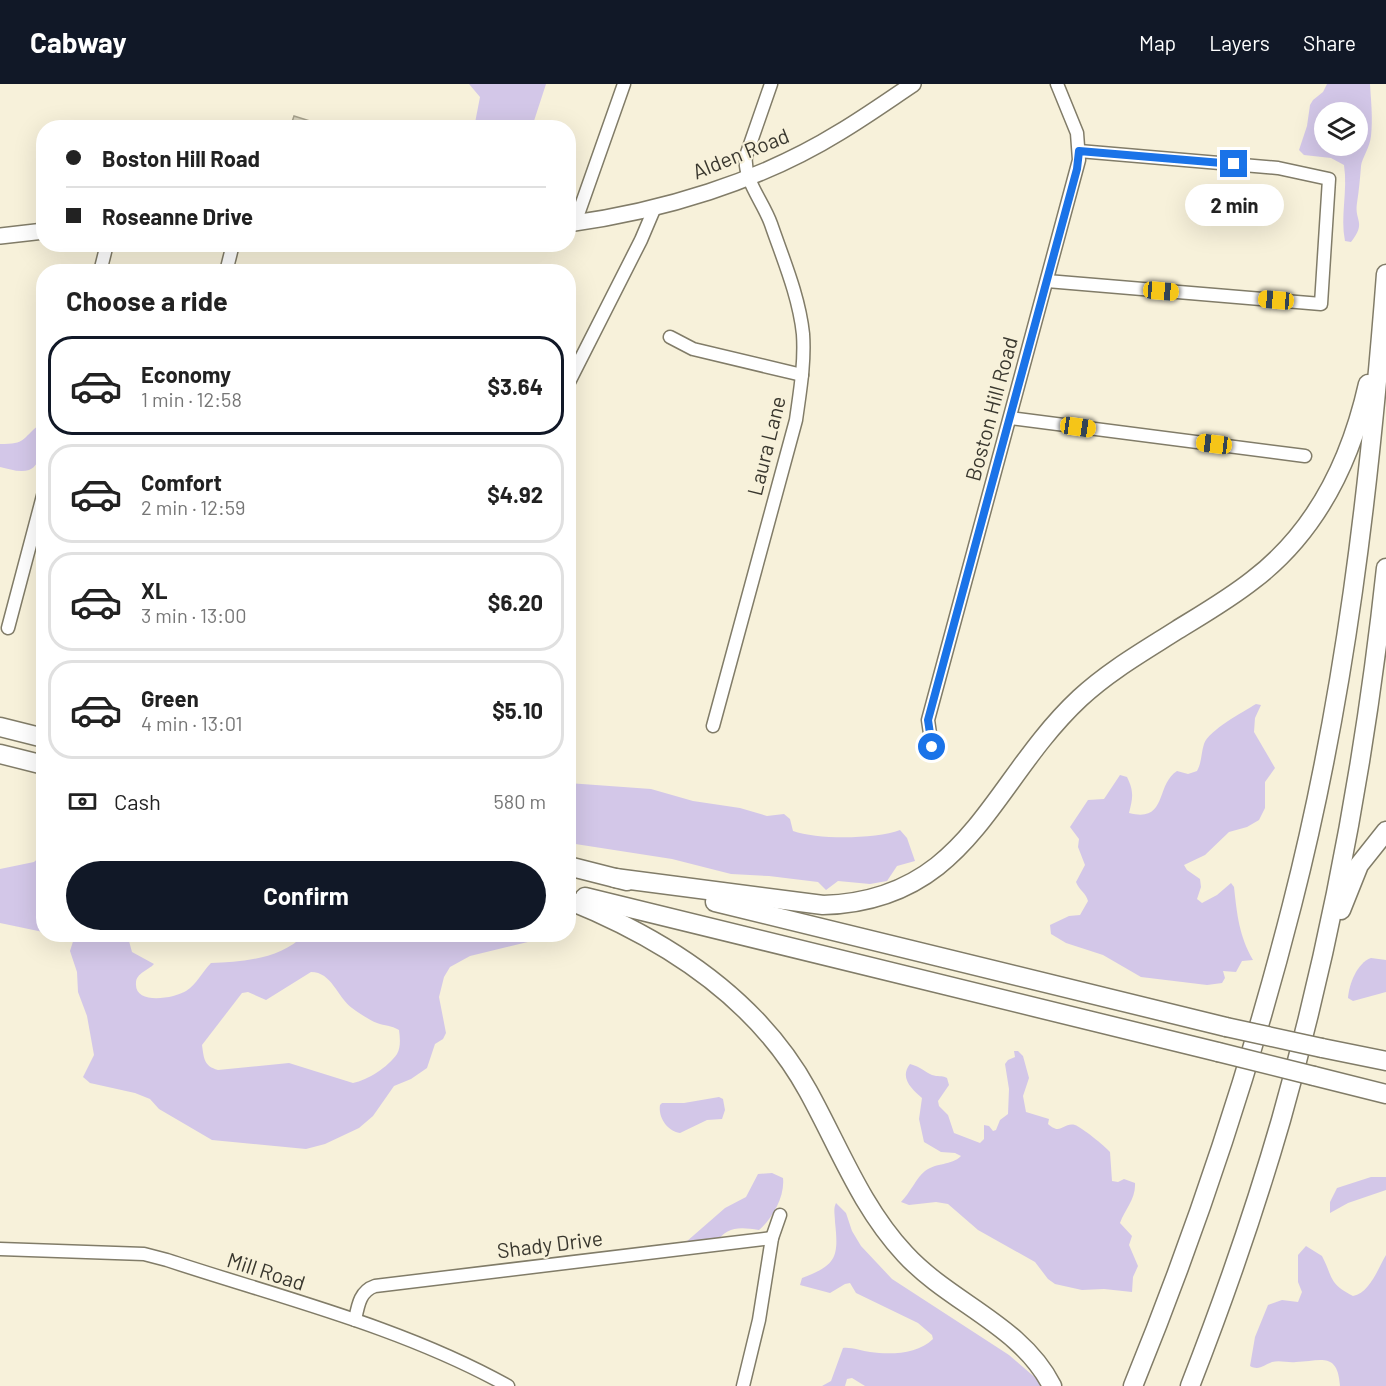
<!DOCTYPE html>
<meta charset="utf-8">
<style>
:root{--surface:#fff;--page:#f2f2f2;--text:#222;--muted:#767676;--line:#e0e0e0;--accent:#111827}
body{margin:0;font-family:Barlow,sans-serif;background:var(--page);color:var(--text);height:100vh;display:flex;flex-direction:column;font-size:22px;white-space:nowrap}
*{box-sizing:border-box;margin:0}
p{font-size:20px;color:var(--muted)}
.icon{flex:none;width:33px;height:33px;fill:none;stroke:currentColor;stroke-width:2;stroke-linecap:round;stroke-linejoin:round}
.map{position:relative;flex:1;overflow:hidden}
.sheet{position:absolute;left:36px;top:180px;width:540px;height:678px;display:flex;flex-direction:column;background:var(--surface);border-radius:24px;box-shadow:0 6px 24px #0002}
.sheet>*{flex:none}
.guide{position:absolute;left:36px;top:36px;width:540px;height:132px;border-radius:24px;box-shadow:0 6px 24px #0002;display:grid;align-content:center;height:132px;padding:0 30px;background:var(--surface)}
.controls{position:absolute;left:1314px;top:18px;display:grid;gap:12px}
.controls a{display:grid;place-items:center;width:54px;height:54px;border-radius:50%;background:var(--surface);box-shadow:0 6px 24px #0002;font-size:30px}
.end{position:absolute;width:27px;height:27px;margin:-14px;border:8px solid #1a73e8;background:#fff;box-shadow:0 0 0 3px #fff}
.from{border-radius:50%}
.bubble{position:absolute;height:42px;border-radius:21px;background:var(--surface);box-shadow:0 6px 24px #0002;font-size:20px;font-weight:700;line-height:42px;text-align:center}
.car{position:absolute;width:18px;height:36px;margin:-18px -9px;border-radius:8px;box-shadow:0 0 4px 2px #0007;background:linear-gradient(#f5c518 24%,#345 0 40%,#f5c518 0 76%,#345 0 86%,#f5c518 0)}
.guide b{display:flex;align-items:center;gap:21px;height:57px;font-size:22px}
.guide b+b{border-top:2px solid var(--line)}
.guide i{width:15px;height:15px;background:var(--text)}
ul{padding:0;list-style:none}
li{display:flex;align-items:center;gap:18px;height:99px;margin:0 12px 9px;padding:0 18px;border:3px solid var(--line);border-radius:24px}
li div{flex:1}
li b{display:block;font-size:22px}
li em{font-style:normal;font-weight:700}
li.current{border-color:var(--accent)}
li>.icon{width:54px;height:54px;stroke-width:1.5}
h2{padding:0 30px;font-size:27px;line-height:72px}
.pay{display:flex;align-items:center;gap:15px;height:66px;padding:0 30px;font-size:22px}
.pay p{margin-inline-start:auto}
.cta{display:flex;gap:12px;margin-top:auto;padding:12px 30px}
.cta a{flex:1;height:69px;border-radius:36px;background:var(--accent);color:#fff;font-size:24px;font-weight:700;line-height:69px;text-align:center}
header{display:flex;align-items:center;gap:36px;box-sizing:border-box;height:84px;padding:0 30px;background:var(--accent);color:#fff}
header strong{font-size:28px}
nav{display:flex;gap:33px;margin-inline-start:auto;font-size:21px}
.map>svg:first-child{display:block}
.green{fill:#d3c7e8;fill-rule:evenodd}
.building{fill:#d5d0ba;stroke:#a6a18c;stroke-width:1.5}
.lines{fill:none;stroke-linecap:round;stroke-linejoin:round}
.minor-casing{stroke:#817c68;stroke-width:15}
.major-casing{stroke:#817c68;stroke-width:18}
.highway-casing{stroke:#817c68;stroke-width:21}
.minor{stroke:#fff;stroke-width:12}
.major{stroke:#fff;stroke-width:15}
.highway{stroke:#fff;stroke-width:18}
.highway-bridge-casing{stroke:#817c68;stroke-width:21;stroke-linecap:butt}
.highway-bridge{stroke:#fff;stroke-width:18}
.route{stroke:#1a73e8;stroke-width:8}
.labels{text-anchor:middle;stroke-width:4.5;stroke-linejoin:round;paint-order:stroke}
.street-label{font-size:21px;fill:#39372e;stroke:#f7f1da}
</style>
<header>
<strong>Cabway</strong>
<nav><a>Map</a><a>Layers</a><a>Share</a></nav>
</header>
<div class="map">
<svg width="1386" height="1302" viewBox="0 0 1386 1302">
<rect width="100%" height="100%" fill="#f7f1da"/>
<g class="green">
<polygon points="469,0 546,0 532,43 474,44 480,13"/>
<path d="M1327 0H1370C1371 17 1373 35 1371 52 1370 63 1362 74 1361 82 1360 95 1359 106 1357 119 1354 137 1367 138 1351 158L1345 157C1340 132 1348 107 1344 81L1331 74 1304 71 1299 66 1307 42 1310 21 1313 16 1323 8ZM1324 28H1358V62H1324Z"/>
<path d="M39 341 43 342C44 354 43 381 29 386 20 389 9 385 0 383V360C27 360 21 355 39 341Z"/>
<path d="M1256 620 1261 621 1255 634 1254 648 1275 684 1265 698V724L1259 736 1247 743 1229 748 1205 771 1184 781 1187 786 1200 795 1201 803 1197 815 1202 819 1217 811 1231 799 1234 803C1237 830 1239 852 1253 876L1242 877 1236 888 1223 887 1225 894 1222 899 1207 901 1141 893 1103 871 1066 859 1051 850 1050 841 1069 832 1080 831 1088 817C1086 809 1079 806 1076 798L1085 781 1078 763 1079 755 1070 743 1088 716 1104 715 1120 691 1127 693C1134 707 1133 714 1129 729 1168 739 1155 701 1177 687L1188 690 1197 687C1202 678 1201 669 1204 660 1209 646 1243 628 1256 620Z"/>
<path d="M568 699 651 705 693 717 740 724 767 732 784 730 790 735 793 747C818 756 876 755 900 746L907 754 915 777 897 782 887 797 870 800 838 797 826 806 818 798 769 792 731 790 672 775 569 759Z"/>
<polygon points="43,770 43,848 0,839 0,785 34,778"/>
<path d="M75 851H134L129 857 132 868 154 880C149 886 136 889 136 899 134 922 175 914 186 907 197 900 202 888 211 879 242 878 281 875 304 851H557L470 872 450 883 444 893 439 913 446 949 443 955 435 960 427 984 411 995 394 1002 373 1032 359 1044 325 1060 306 1065 212 1056 159 1025 150 1015 135 1009 90 999 83 993 94 971 87 932 78 908 77 888 70 867ZM311 888C332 888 337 913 352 924 359 929 369 936 377 939 385 942 391 941 399 946 400 954 401 963 397 970 388 983 368 996 353 999L289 979 218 986C204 982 204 975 202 961L242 909 248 908 266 916Z"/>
<path d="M1371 874 1386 876V908L1353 917 1348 914C1349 900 1357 879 1371 874Z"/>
<path d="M1014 967H1018L1023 972 1029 994 1023 1012 1026 1028 1049 1035 1048 1040C1061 1052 1063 1038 1075 1041 1081 1043 1105 1062 1110 1068L1112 1097 1118 1098 1124 1095 1135 1099C1136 1115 1125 1125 1120 1139L1132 1152 1129 1161 1138 1182 1133 1193 1132 1208 1104 1205 1082 1206 1055 1200 1048 1195 1035 1178 978 1146 948 1120 936 1118 909 1121 901 1118C910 1109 917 1093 925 1087 937 1078 951 1082 961 1072L955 1069 941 1068 924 1058 919 1035 922 1014C912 1005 899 994 910 980 921 983 925 988 932 991 938 993 941 991 947 994L949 1001 938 1017 939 1022 948 1031 954 1049 980 1059 984 1055V1041L989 1042 993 1047 996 1046 1000 1036 1008 1030 1009 1005 1005 980 1008 976 1015 973Z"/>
<path d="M719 1013 723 1015 725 1026 722 1035 707 1036 680 1049C667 1047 658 1033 660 1021L662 1019H684Z"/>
<path d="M772 1089 783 1094C785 1112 773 1134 759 1146 739 1143 727 1142 715 1160L686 1162V1158L725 1124 746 1113 758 1090Z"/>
<polygon points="1371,1093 1386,1093 1386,1106 1348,1119 1330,1129 1330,1118 1337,1104"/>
<path d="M836 1119 846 1129 852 1147 861 1162 892 1195 1009 1271 1045 1302H865L852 1294 847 1295 845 1302H822L831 1297 843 1264C851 1263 862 1267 870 1268 891 1271 918 1270 933 1255L932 1251 918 1239 856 1209 850 1199 845 1200 830 1209 800 1201 802 1194C836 1181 839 1174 835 1138 835 1131 833 1125 836 1119Z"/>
<path d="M1306 1162 1322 1172C1333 1193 1328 1199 1353 1212 1370 1209 1378 1184 1386 1171V1302H1340C1338 1267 1320 1277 1296 1278 1288 1279 1280 1276 1272 1278 1264 1281 1259 1287 1250 1282L1255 1253 1268 1221 1282 1216 1298 1218 1302 1208 1298 1198V1171Z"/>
</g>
<polygon class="building" points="294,32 326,42 326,44 290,44"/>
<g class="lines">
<defs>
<g id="minor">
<polyline points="575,139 624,0"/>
<polyline points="100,188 107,160"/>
<polyline points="226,188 233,160"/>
<polyline points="1047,197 1321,220 1329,95 1278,84 1079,67"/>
<polyline points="670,253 693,265 802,291"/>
<polyline points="568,300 641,156 655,123"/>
<polyline points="1010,334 1305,372"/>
<polyline points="8,544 44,408"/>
<path d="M713 642 796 336C800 307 805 279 803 250 799 212 783 175 771 140 763 117 743 96 746 72L771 0"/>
<polyline points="932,663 928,636 1079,76 1077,49 1057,0"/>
<path d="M0 1165 144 1170 167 1176C282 1214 402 1243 508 1302"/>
<path d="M355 1236C358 1221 360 1207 375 1202L772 1154"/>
<polyline points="743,1302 759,1236 772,1154 780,1131"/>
</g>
<g id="major">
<path d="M568 140C662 127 759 98 840 48 865 33 889 16 913 0"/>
<polyline points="0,152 44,147"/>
</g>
<g id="highway">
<polyline points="0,643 44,654"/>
<polyline points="0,670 44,681"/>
<polyline points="568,782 627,797"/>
<path d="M615 794 823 821C969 817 990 698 1080 614 1109 587 1144 567 1177 546 1203 530 1229 515 1253 496 1316 448 1351 376 1368 300"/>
<polyline points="585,813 1218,968"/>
<path d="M568 816C665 855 757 914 808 1007 839 1063 861 1123 905 1170 950 1219 1021 1241 1052 1302"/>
<polyline points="715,818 1226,943"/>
<polyline points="1341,826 1359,781 1386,747"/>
<polyline points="1322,964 1386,977"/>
<polyline points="1314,992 1386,1010"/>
<path d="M1133 1302C1197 1145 1250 986 1292 821 1345 614 1370 402 1386 190"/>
<path d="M1190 1302C1224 1215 1255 1126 1281 1036 1332 856 1366 670 1386 484"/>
</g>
</defs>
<use href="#minor" class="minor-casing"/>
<use href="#major" class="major-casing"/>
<use href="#highway" class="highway-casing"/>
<use href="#minor" class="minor"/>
<use href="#major" class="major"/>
<use href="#highway" class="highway"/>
<defs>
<g id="highway-bridge">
<polyline points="1226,943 1322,964"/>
<polyline points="1218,968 1314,992"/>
</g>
</defs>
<use href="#highway-bridge" class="highway-bridge-casing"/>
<use href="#highway-bridge" class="highway-bridge"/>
</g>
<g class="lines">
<polyline class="route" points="932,663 928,636 1077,85 1079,67 1234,80"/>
</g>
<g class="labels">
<g class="street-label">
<text transform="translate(741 70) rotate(-22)" y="7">Alden Road</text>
<text transform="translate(992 325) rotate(-75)" y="7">Boston Hill Road</text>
<text transform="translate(767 362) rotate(-76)" y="7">Laura Lane</text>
<text transform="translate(550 1161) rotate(-7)" y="7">Shady Drive</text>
<text transform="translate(266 1188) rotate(18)" y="7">Mill Road</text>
</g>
</g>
</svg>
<div class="controls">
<a><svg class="icon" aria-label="layers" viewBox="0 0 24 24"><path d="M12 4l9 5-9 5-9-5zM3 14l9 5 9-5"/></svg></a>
</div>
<i class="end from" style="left:932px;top:663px"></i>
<i class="end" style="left:1234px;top:80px"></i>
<div class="bubble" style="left:1185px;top:100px;width:99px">2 min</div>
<i class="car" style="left:1161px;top:207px;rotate:95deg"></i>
<i class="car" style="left:1276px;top:216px;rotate:275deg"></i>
<i class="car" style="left:1078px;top:343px;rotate:98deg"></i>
<i class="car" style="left:1214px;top:360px;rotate:277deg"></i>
<div class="guide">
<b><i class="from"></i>Boston Hill Road</b>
<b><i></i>Roseanne Drive</b>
</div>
<section class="sheet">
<h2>Choose a ride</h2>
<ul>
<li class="current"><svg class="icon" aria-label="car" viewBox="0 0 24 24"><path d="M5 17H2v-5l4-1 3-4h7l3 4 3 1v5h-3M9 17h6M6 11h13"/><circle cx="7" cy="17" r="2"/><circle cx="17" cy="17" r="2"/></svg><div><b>Economy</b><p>1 min · 12:58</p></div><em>$3.64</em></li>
<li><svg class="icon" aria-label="car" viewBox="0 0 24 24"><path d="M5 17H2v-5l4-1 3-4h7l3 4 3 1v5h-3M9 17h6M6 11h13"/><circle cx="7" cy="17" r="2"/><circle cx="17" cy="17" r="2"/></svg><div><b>Comfort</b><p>2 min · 12:59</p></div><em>$4.92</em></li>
<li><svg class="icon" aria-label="car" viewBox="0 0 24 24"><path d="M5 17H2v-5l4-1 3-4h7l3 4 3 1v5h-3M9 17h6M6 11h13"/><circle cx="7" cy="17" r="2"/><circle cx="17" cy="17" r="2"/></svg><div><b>XL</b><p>3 min · 13:00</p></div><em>$6.20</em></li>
<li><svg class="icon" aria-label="car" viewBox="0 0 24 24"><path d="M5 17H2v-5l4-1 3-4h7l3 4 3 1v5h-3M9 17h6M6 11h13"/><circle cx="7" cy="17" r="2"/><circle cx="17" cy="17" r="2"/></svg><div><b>Green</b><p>4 min · 13:01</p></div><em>$5.10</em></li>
</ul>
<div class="pay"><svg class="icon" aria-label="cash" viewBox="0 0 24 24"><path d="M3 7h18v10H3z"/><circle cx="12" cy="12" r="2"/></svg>Cash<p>580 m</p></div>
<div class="cta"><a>Confirm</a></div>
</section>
</div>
